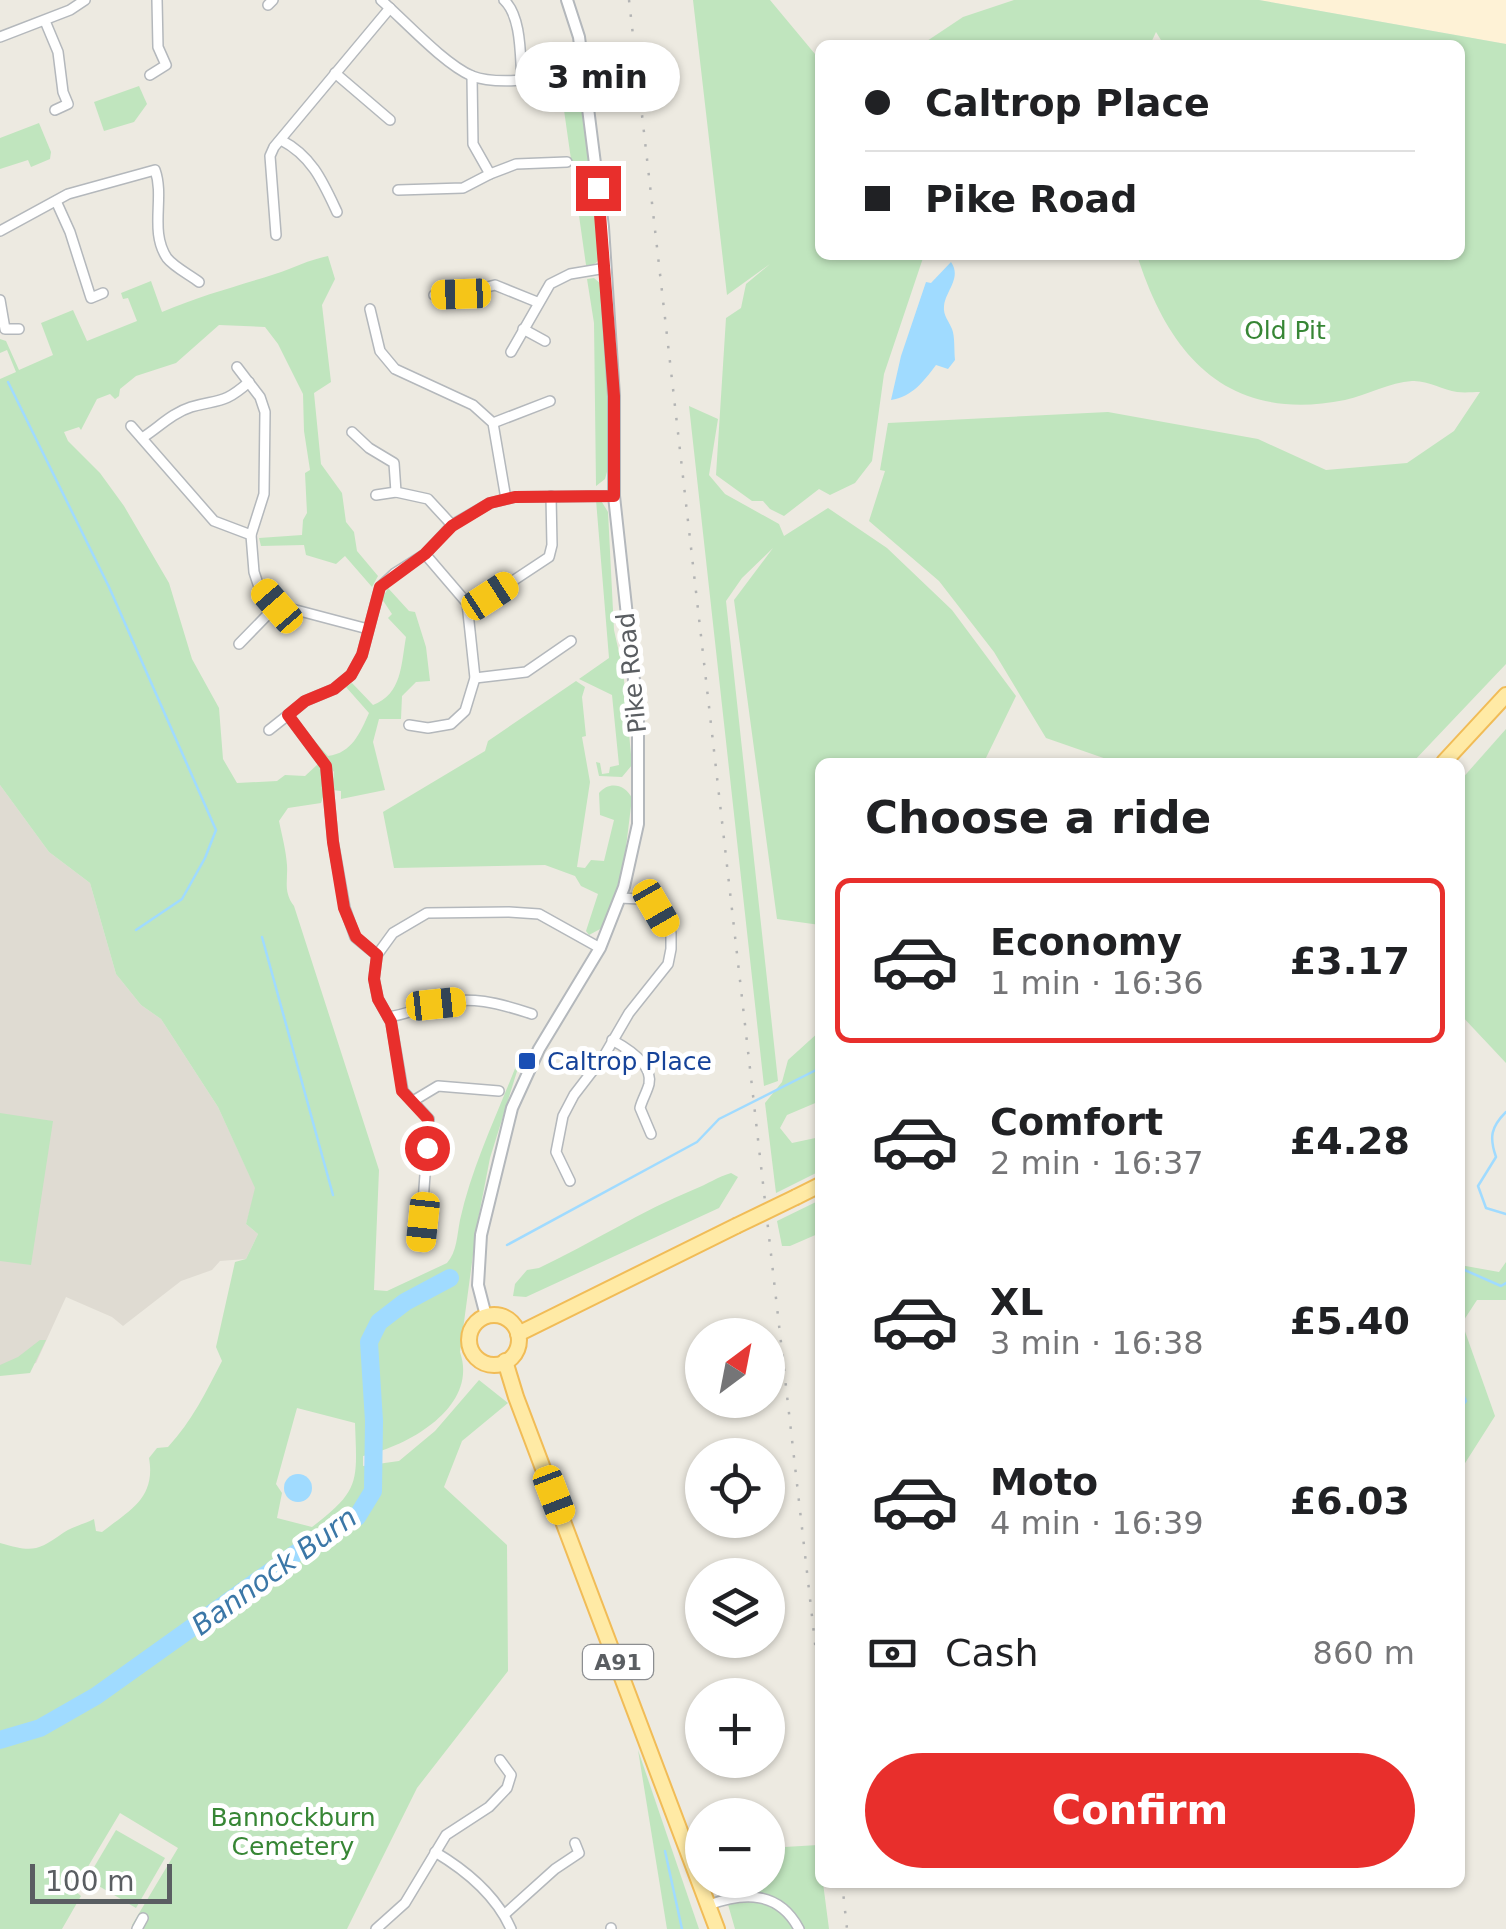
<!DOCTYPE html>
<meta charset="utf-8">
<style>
:root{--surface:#fff;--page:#f2f2f2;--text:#202124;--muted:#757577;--line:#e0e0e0;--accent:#e82f2c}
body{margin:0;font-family:"DejaVu Sans",sans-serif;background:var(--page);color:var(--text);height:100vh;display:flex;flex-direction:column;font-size:38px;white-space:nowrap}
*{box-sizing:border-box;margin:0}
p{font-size:32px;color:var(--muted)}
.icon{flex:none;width:55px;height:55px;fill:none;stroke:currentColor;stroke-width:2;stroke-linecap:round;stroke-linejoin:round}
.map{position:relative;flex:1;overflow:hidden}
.sheet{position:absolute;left:815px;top:758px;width:650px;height:1130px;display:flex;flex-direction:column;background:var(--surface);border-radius:15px;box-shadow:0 2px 8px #0004}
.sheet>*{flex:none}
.top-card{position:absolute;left:815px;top:40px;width:650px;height:220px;border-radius:15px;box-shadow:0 2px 8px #0004;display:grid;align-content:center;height:220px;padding:0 50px;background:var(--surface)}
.needle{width:65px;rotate:32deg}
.tools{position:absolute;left:685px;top:1318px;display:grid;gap:20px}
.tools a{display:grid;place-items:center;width:100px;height:100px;border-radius:50%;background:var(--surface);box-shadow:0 2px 8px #0004;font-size:50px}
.scale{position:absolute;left:30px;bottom:25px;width:142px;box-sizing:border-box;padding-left:10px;border:5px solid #5a5e62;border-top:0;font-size:28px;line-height:35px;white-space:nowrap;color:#5a5e62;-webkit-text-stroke:8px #fff;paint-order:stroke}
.end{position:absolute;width:45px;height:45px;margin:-22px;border:12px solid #e82f2c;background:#fff;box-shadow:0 0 0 5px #fff}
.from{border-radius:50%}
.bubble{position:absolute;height:70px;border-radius:35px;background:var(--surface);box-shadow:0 2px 8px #0004;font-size:32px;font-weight:700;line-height:70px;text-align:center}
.car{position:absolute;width:30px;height:60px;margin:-30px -15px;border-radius:12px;box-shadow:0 0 8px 2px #0007;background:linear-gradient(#f5c518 24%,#345 0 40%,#f5c518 0 76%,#345 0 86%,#f5c518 0)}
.top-card b{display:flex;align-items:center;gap:35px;height:95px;font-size:38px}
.top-card b+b{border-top:2px solid var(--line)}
.top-card i{width:25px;height:25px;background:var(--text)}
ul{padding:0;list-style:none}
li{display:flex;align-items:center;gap:30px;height:165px;margin:0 20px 15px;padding:0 30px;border:5px solid transparent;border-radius:15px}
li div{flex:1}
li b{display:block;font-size:38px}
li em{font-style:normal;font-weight:700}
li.selected{border-color:var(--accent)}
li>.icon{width:90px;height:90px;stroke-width:1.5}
h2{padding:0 50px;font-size:45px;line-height:120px}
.pay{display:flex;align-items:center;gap:25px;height:110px;padding:0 50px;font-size:38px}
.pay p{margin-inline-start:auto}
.button{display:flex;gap:20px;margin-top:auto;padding:20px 50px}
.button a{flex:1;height:115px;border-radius:60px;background:var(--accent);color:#fff;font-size:40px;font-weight:700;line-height:115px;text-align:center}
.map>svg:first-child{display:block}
.commercial{fill:#fef2d6}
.education{fill:#dfdbd2}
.green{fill:#c0e5be;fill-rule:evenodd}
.water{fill:#a0dbff}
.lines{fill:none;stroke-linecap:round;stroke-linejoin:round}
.stream{stroke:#a0dbff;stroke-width:2.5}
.river{stroke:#a0dbff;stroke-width:18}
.minor-casing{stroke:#b4b8bc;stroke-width:12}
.tertiary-casing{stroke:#b4b8bc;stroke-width:14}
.primary-casing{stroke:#f1bc57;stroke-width:18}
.minor{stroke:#fff;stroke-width:9}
.tertiary{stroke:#fff;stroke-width:10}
.primary{stroke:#ffeaa5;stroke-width:14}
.rail{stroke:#b3b4b4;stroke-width:2.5;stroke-dasharray:2.5 12;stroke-linecap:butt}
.primary-bridge-casing{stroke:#f1bc57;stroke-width:18;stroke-linecap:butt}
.primary-bridge{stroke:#ffeaa5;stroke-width:14}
.route{stroke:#e82f2c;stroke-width:12}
.transit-dot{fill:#1a4fb4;stroke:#fff;stroke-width:4}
.labels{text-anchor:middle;stroke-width:10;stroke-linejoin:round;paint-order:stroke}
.shield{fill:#fff;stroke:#8c8e91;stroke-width:2.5}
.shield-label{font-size:22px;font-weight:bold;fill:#5a5e62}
.park-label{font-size:25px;fill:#378635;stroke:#fff}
.street-label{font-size:25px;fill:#5a5e62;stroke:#fff}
.transit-label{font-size:25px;fill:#164399;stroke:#fff;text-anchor:start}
.water-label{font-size:28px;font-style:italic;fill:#3b77a7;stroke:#fff}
</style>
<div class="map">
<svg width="1506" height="1929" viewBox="0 0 1506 1929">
<rect width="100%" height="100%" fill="#edeae1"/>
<polygon class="commercial" points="1259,0 1506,0 1506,44"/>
<polygon class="education" points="0,785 49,852 90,883 116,974 141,1005 161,1019 218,1107 256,1189 246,1224 258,1234 246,1259 220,1261 212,1270 181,1281 123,1326 112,1317 66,1297 36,1363 0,1370"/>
<g class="green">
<polygon points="693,0 770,0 820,60 820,255 924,255 884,374 872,461 855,483 830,495 819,489 784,516 770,509 763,501 752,501 716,475 726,318 741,308 746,284 770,264 727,295"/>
<path d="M1014 0H1259L1506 44V664L1413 762H1115L1046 738 994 652 939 581 869 521 885 471 880 470 888 423 1108 412 1258 439 1326 470 1407 463 1454 431 1480 392C1473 392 1465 393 1457 392 1443 390 1427 380 1412 381 1390 382 1368 395 1345 400 1230 423 1170 359 1137 255H1460V45H1164L1156 32 1150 45H921L963 17Z"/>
<polygon points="560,82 567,82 568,91 581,91 599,256 597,262 590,267 586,265"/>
<polygon points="139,86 147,104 134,122 104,131 94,102"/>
<polygon points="39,123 51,152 50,159 31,167 28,160 0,169 0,138"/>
<path d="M328 256 335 279 322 305 331 382 314 393 321 464 342 493 346 522 354 532 357 551 378 576 372 587 345 556 336 564 306 555 304 545 261 546 259 538 302 535 303 520 307 513 305 473 310 470 304 431 303 394 278 344 265 327 219 325 176 363 136 376 120 389 119 396 115 399 110 394 97 399 81 430 79 427 64 432 68 441 100 473 124 506 169 583 192 659 219 708 223 759 237 783 277 781 285 775 305 776 318 764 304 744C320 759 330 781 321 803L288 808 279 821C282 836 286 850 287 865 288 880 283 892 294 906L379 1170 374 1290 387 1291 447 1263C457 1252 457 1235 460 1220 472 1166 496 1117 516 1066L518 1068 490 1158 477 1225 460 1352C479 1407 408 1446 363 1456V1466L399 1461 435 1431 479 1380 508 1403 462 1441 444 1487 507 1545 508 1671 417 1788 347 1929H138L132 1925 178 1848 120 1813 74 1890 81 1896 62 1929H0V1543C32 1552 36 1552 63 1533 72 1527 84 1524 94 1519L96 1531 102 1532C130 1510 156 1498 149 1458L157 1448 168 1447C192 1421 206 1392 222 1361L216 1347 235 1262 246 1259 258 1234 246 1224 255 1188 218 1107 161 1019 141 1005 116 974 90 883 49 852 0 785V379L16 372 7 350 0 353V339L6 341 19 370 53 355 41 323 73 310 87 341 137 321 128 298 123 299 121 293 151 281 162 312C202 295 235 287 275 274 294 268 308 260 328 256ZM297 1408 355 1423C357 1481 361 1490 312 1527L277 1518 282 1493 276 1484Z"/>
<polygon points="594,278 602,285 607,344 608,468 605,479 596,486 594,323 587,279"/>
<polygon points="689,406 718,419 709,475 725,494 779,524 784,536 828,508 887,548 952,610 1016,696 984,762 820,762 820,925 777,919 734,600 773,548 742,578 726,601 778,1081 764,1086"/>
<polygon points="600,499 608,512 614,630 623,670 632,765 622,777 599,776 596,762 600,763 602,774 609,773 610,767 619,765 612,695 579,679 609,658 596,500"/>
<path d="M388 588 409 611 415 612 426 647 430 681 416 682 402 696 401 719H379L373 742 385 790 341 799V791L332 790 334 772 311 737 328 756C352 753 360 733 369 713L346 687 352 683 373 705C402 694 401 665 406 637L388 618 392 614 382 599Z"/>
<path d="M576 681 585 687 582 697 586 736 582 737 590 782 577 867 585 868 591 860 604 861 614 820 600 815 599 793C609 781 625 784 632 798L623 872 602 928 589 935 586 931 598 894 581 886 575 876 545 865 394 868 383 812 485 751 488 741Z"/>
<polygon points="1506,729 1506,1063 1460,1014 1460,781"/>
<polygon points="820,1031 820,1101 787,1115 780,1128 792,1143 820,1137 820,1171 776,1193 765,1103 782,1082 788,1060"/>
<polygon points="0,1113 53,1121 31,1265 0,1261"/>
<path d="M731 1173 738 1177 719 1208 526 1297 513 1296 515 1284 527 1270 539 1268C592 1243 641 1211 695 1189 708 1184 717 1177 731 1173Z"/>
<polygon points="820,1200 820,1233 790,1246 782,1246 777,1221"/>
<polygon points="1506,1262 1506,1300 1477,1300 1462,1323 1495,1416 1460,1471 1460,1419 1465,1407 1460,1397 1460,1265 1499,1272"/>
<polygon points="40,1340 46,1340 30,1373 0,1376 0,1365 18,1357"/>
<polygon points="638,1750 699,1929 667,1929"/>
<polygon points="116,1830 165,1858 136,1908 87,1879"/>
<polygon points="818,1845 820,1882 823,1883 829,1929 735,1929 721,1880 768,1880 768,1848"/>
</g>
<g class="water">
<path d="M951 262C962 278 946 290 944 306 943 316 949 321 952 329 955 336 954 350 955 360L948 369 936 365C924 381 912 397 891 400L901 356 926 282 931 283Z"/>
<circle cx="298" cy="1488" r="14"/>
</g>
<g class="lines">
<g class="stream">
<polyline points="8,382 109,587 216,830 205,858 182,899 136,930"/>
<polyline points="262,937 333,1195"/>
<path d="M1506 1112C1491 1127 1489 1137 1496 1157L1478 1186 1486 1208 1506 1214"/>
<polyline points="507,1245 697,1142 719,1119 820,1068"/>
<polyline points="1460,1268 1501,1286 1506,1283"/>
<polyline points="1460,1388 1466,1401 1460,1409"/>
<polyline points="768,1847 782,1843"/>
<polyline points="665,1851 682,1929"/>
</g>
<polyline class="river" points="0,1740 40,1728 96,1696 302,1549 357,1517 373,1491 374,1421 369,1342 379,1322 405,1302 450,1278"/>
<defs>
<g id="minor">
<path d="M381 0C405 21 444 64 472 76 501 87 551 76 582 74"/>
<path d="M504 0C522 17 520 57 522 80"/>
<polyline points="268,5 273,0"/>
<polyline points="45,21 58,52 63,92 68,104 55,110"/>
<polyline points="0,37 70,10 85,0"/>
<polyline points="335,73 390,120"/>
<polyline points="150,75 166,65 158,47 157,0"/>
<polyline points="472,76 473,144 490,174 516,164 567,162"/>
<path d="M281 140C312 156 323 182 337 212"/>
<polyline points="398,190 463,188 490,174"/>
<polyline points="56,201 70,232 91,298 103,293"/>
<path d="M0 231 68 194 155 170C165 198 149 231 167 258 174 267 190 275 199 282"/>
<polyline points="276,235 270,156 274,147 390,8"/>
<polyline points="434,295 461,294 495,285 537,302"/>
<polyline points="0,300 5,329 19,329"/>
<polyline points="370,309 380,351 395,369 473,405 493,423 506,499"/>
<polyline points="523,329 545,341"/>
<polyline points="511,352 550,284 570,274 606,268"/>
<polyline points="237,367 260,397 265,412 264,494 251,535 254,572 258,584 277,605 368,629"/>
<polyline points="493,423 550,401"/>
<polyline points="131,426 214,521 251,535"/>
<polyline points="352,432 369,448 394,463 396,492 428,499 452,525"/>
<path d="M142 438C158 428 172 413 191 407 220 399 224 404 249 382"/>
<polyline points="376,495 396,492"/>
<polyline points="467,603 490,596 549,557 552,545 551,496"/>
<polyline points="239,644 277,605"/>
<polyline points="475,678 526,672 571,641"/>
<polyline points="409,725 428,728 451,724 465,711 475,678 467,603 425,554"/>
<polyline points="269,730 288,715"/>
<polyline points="377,955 355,937 345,908 333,841 326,766 288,715 305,701 334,689 351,675 362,655 380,587 395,573 425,554 452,525 490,503 515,497 614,496"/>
<path d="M388 1017C405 1015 418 1008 435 1004 470 995 499 1003 532 1014"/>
<path d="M612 1040C627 1048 653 1064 649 1084 647 1092 642 1100 640 1108L651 1134"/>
<polyline points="413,1101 438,1086 499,1091"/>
<polyline points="570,1181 556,1152 563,1116 574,1095 604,1056 629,1013 668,964 671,949 671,933 656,908 640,899 620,898"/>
<polyline points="420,1244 429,1119 403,1091 391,1022 378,999 374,979 377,955 393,933 427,913 509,912 539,914 600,948"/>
<path d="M435 1852C467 1871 496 1895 511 1929"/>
<path d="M709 1905C744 1892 779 1891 799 1929"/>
<polyline points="505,1914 555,1869 579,1853 575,1843"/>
<polyline points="611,1928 611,1929"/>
<polyline points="137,1929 143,1918"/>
<polyline points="376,1929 405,1903 446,1835 489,1807 507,1788 511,1775 500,1760"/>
</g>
<polyline id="tertiary" points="486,1316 478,1285 481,1235 512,1108 539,1049 600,948 624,887 638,824 638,717 614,496 614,396 603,227 579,37 567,0"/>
<g id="primary">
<polyline points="1444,762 1506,695"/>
<polyline points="796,1197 820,1185"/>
<circle cx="494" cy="1340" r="25"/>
<polyline points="518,1334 736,1226"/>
<polyline points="505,1361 516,1397 717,1929"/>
</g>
</defs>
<use href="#minor" class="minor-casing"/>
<use href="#tertiary" class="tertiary-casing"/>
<use href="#primary" class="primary-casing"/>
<use href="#minor" class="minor"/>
<use href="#tertiary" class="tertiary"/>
<use href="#primary" class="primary"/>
<g class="rail">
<polyline points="629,0 820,1687"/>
<polyline points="842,1882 847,1929"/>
</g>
<defs>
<polyline id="primary-bridge" points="736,1226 796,1197"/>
</defs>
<use href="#primary-bridge" class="primary-bridge-casing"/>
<use href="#primary-bridge" class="primary-bridge"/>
</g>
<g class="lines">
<polyline class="route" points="427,1148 428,1119 402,1091 391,1022 378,999 374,979 377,955 356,937 344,908 333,842 326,766 288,715 305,701 334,689 351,675 362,655 380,587 425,554 452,526 490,503 515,497 614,496 614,396 598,188"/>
</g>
<rect class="transit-dot" x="517" y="1051" width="20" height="20" rx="5"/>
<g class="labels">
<rect class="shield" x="583" y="1645" width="70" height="34" rx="8"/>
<g class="shield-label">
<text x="618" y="1670">A91</text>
</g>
<g class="park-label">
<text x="1285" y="339">Old Pit</text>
<text x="293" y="1826">Bannockburn<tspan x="293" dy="29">Cemetery</tspan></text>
</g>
<g class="street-label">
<text transform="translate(631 673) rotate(-96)" y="9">Pike Road</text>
</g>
<g class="transit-label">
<text x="547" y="1070">Caltrop Place</text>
</g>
<g class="water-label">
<text transform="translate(274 1571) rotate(-36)" y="10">Bannock Burn</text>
</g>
</g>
</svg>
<div class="tools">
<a><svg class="needle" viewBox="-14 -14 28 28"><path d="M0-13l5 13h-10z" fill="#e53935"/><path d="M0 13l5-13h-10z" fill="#757577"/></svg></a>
<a><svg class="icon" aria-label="locate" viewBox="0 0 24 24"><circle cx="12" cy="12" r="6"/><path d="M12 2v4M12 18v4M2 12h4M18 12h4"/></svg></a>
<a><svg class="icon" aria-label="layers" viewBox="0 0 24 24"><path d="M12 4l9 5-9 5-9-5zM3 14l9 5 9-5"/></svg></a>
<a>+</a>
<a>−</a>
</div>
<div class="scale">100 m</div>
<i class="end from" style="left:427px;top:1148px"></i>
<i class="end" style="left:598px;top:188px"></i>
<div class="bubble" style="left:515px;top:42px;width:165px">3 min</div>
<i class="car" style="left:461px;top:294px;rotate:268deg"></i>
<i class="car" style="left:490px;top:596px;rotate:57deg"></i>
<i class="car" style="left:277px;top:606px;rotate:319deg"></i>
<i class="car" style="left:656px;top:908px;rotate:150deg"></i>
<i class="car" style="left:436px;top:1004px;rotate:84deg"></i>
<i class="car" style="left:423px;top:1222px;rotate:186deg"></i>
<i class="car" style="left:554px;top:1495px;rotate:159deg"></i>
<div class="top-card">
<b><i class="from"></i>Caltrop Place</b>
<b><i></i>Pike Road</b>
</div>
<section class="sheet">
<h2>Choose a ride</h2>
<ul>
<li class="selected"><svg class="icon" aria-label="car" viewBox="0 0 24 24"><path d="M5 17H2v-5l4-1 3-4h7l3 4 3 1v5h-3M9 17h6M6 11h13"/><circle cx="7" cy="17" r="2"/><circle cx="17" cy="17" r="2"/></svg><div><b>Economy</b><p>1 min · 16:36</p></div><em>£3.17</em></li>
<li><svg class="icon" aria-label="car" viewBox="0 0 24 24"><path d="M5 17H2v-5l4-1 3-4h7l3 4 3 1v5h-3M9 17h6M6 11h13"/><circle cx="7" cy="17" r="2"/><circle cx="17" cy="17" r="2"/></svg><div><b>Comfort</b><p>2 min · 16:37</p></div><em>£4.28</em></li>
<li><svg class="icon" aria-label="car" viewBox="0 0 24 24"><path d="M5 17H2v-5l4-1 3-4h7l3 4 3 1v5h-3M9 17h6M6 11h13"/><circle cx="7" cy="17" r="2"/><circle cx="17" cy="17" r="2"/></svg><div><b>XL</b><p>3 min · 16:38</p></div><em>£5.40</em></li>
<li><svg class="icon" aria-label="car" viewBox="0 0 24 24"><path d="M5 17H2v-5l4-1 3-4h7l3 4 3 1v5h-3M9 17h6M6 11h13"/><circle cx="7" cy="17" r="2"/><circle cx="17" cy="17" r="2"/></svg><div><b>Moto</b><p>4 min · 16:39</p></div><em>£6.03</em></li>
</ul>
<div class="pay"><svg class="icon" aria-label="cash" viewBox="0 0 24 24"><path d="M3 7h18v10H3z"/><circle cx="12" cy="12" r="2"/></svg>Cash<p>860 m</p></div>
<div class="button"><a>Confirm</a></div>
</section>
</div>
